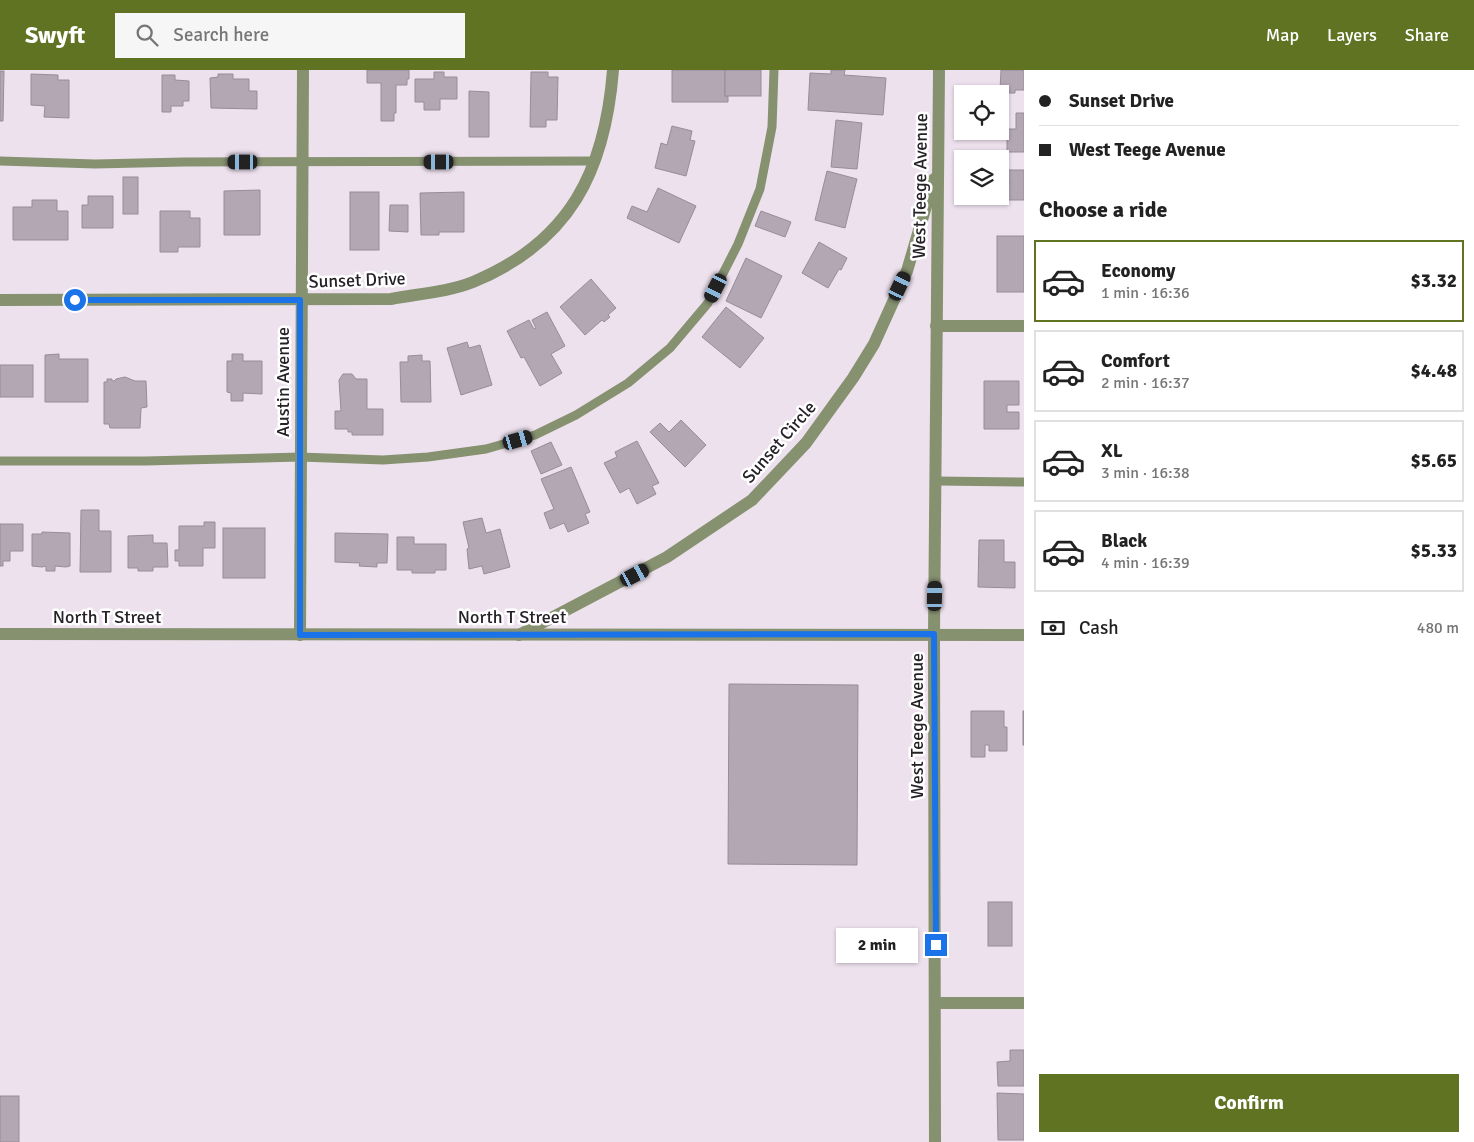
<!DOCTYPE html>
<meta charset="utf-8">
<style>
:root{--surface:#fff;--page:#f6f6f6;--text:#222;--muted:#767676;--line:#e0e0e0;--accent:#5f7323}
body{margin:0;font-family:Signika,sans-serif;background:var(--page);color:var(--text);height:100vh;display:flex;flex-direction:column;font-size:19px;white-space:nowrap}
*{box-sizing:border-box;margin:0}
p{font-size:16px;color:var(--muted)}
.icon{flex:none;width:28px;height:28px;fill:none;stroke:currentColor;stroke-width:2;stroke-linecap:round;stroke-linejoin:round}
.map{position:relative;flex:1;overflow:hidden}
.details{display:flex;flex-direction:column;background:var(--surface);width:450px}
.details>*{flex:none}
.guide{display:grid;align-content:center;height:110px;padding:0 15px;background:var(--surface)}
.controls{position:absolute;left:954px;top:15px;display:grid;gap:10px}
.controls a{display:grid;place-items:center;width:55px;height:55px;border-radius:0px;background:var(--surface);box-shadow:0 1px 4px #0004;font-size:25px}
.end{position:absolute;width:22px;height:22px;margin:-11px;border:6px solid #1a73e8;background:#fff;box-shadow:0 0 0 2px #fff}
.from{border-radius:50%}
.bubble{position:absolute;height:35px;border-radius:0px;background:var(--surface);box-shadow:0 1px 4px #0004;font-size:16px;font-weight:700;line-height:35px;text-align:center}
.car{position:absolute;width:15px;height:30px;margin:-15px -8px;border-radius:6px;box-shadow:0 0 4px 1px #0007;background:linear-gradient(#222 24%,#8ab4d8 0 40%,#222 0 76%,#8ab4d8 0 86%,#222 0)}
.guide b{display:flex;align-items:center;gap:18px;height:48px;font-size:19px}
.guide b+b{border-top:1px solid var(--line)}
.guide i{width:12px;height:12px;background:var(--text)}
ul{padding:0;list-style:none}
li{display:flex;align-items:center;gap:15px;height:82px;margin:0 10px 8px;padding:0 5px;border:2px solid var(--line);border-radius:0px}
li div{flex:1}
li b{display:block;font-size:19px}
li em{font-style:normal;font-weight:700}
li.on{border-color:var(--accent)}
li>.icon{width:45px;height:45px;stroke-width:1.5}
h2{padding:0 15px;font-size:22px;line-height:60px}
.pay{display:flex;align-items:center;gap:12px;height:55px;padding:0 15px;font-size:19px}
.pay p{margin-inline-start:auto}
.button{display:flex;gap:10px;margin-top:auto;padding:10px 15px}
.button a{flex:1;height:58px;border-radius:0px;background:var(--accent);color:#fff;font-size:20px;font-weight:700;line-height:58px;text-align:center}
header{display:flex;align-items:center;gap:30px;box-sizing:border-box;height:70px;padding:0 25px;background:var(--accent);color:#fff}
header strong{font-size:24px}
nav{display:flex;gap:28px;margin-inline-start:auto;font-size:18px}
.search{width:350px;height:45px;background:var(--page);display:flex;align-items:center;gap:12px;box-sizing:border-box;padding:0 18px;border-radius:0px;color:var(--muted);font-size:19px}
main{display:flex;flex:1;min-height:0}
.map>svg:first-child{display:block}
.building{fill:#b3a7b4;stroke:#988c98}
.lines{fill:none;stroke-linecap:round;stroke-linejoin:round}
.service{stroke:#869170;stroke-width:9}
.minor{stroke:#869170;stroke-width:12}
.tertiary{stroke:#869170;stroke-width:12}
.route{stroke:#1a73e8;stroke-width:6}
.labels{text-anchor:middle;stroke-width:5;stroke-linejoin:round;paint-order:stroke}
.street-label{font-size:18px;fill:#252126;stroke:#fff}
</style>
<header>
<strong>Swyft</strong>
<div class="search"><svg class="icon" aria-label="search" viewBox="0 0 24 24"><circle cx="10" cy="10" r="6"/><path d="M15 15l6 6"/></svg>Search here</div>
<nav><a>Map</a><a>Layers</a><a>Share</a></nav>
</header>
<main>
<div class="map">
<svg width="1024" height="1072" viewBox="0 0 1024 1072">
<rect width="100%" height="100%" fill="#ede1ee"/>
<g class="building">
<polygon points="367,0 409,0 409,9 407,9 407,15 396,15 396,43 394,43 394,51 381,51 381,13 367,13"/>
<polygon points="672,0 725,0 725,26 728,26 728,32 672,32"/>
<rect x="725" y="0" width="36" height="26"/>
<polygon points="831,0 845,0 844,5 886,8 883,45 808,40 810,3 831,4"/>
<polygon points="1001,0 1024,0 1024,20 1015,20 1015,23 1009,23 1009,20 1000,20"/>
<polygon points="0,1 4,1 3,51 0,51"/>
<polygon points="434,2 444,2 444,7 457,7 457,29 440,29 440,40 424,40 424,32 415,32 415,9 434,9"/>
<polygon points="531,2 548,2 548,7 558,7 557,50 546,50 546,57 530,57"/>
<polygon points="31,4 58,5 58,10 69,10 69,48 44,47 45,36 31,35"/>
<polygon points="218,4 233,4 233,9 249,9 249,21 257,21 257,39 211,38 210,8 218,7"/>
<polygon points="162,5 175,5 175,10 189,11 189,31 183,31 183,36 171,36 171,42 162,42"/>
<polygon points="469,21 489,22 489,67 469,67"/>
<polygon points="1016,43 1024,43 1024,82 1007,82 1007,59 1016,59"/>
<polygon points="836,50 862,53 857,99 831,97"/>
<polygon points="672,56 692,61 690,70 695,71 686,106 655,98 661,73 667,75"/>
<polygon points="1008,100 1024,100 1024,130 1002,130 1002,115 1009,115"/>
<polygon points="827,101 857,109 845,158 815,150"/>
<rect x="123" y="107" width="15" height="37"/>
<polygon points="658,118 696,136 679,173 627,148 632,136 647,142"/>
<polygon points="260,120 260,165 224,165 224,121"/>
<rect x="350" y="122" width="29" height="58"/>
<polygon points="464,122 464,162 439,162 439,165 421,165 420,123"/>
<polygon points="88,126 113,126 113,158 82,158 82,135 88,135"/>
<polygon points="32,130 57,130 57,141 68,141 68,170 13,170 13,137 32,137"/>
<polygon points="390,135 408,135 408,162 389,161"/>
<polygon points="160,141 190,141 190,148 200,148 200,177 178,177 178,182 160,182"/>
<polygon points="761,141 791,152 785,167 755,156"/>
<rect x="997" y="166" width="27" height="56"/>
<polygon points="819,172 847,188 841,200 839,199 828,218 802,203"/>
<polygon points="746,188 782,206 761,248 726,231"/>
<polygon points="591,209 616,238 608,245 610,247 604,252 602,250 585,265 560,237"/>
<polygon points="726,237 764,268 740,298 702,267"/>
<polygon points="547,242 565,276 551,284 562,303 540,316 524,287 521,288 507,261 529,250 534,259 536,258 532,250"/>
<polygon points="467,272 469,278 480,275 492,315 461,325 447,278"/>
<polygon points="59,284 59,289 88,289 88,332 45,332 45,285"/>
<polygon points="232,284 243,284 243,291 262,291 262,324 243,323 243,331 231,331 231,323 227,322 227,291 232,291"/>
<polygon points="422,285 422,291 430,291 431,332 401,332 400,292 408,292 408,286"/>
<rect x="0" y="295" width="33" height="32"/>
<polygon points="343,304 352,304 356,309 367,309 367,339 383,339 383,365 352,365 352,362 348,362 348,359 335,359 335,341 341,341 339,310"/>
<polygon points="125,307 135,311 146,311 147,337 141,338 140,358 110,358 109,354 104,354 104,312 107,312 107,309 112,309 112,311 114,311 116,309"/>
<polygon points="984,311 1019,311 1019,335 1007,335 1007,342 1019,342 1019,359 984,359"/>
<polygon points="681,350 706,375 685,397 650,362 660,353 669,362"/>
<polygon points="637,371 659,413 652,416 656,424 637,434 629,418 620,423 604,393 617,387 615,382"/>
<polygon points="551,372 562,395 541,404 531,381"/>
<polygon points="571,397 590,442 585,444 589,453 568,462 564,453 550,459 544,443 554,439 541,409"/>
<polygon points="81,440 99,440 99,461 111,461 111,502 80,502"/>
<polygon points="482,448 486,463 500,459 510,497 484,504 482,496 469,499 467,479 469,478 463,452"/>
<polygon points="204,452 215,452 215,478 203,478 203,496 179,496 179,491 175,491 175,480 179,480 179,456 204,456"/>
<polygon points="0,454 23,454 23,481 10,481 10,491 3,491 3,496 0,496"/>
<rect x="223" y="458" width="42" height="50"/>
<polygon points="42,462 70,463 70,496 66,497 55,496 55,501 46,501 46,496 42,497 32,496 32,464 42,464"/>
<polygon points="335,463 388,464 387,493 377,493 377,497 359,496 360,493 335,492"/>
<polygon points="153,465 153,473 167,473 168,497 153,497 153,501 138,501 138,498 128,498 128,466"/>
<polygon points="397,467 414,467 414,474 446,474 446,500 435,500 435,503 412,503 412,500 397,500"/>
<polygon points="979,470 1004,470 1004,492 1015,492 1015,518 978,517"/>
<polygon points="729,614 858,615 857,795 728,794"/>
<polygon points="971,641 1004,641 1004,657 1007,657 1007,681 989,681 989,675 985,675 985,687 971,687"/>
<rect x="1023" y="641" width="1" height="34"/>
<rect x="988" y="832" width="24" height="44"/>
<polygon points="1010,980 1024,980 1024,1016 998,1016 997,992 1010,991"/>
<polygon points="997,1023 1024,1024 1024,1070 998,1070"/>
<rect x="0" y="1026" width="19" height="46"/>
</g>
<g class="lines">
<g class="service">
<polyline points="0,91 95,94 184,92 595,91"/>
<polyline points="0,391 145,391 300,387 383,390 428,387 486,379 535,365 576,345 628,313 670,278 708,233 738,174 760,119 772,57 774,0"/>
<polyline points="936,411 1024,412"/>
</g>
<g class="minor">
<path d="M0 230 391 229C417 224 448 222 473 212 570 172 605 101 613 0"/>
<polyline points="936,256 1024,256"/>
<polyline points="300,565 303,0"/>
<polyline points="519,565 667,487 752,430 806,373 853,308 874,274 907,201 934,109"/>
<polyline points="936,933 1024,933"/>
<polyline points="935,1072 934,565 939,0"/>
</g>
<polyline class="tertiary" points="0,564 1024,565"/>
</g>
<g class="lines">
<polyline class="route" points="75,230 300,230 300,565 934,564 936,875"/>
</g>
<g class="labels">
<g class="street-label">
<text transform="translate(920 116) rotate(-89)" y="6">West Teege Avenue</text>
<text transform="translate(357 210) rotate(-2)" y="6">Sunset Drive</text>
<text transform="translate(283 312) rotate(-90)" y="6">Austin Avenue</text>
<text transform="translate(779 372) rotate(-49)" y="6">Sunset Circle</text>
<text x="107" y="553">North T Street</text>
<text x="512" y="553">North T Street</text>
<text transform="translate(917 656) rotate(-90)" y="6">West Teege Avenue</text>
</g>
</g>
</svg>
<div class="controls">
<a><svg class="icon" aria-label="locate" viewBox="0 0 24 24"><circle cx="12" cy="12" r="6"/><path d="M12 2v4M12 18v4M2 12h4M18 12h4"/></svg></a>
<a><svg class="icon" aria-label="layers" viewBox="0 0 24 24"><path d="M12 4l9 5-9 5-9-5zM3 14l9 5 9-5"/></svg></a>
</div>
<i class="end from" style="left:75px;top:230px"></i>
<i class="end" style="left:936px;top:875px"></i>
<div class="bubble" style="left:836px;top:858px;width:82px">2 min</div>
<i class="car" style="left:243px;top:92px;rotate:270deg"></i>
<i class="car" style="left:439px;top:92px;rotate:270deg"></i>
<i class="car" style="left:900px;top:216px;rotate:25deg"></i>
<i class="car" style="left:716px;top:218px;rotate:207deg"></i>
<i class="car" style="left:518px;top:370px;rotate:74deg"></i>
<i class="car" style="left:635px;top:505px;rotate:62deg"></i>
<i class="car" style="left:935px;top:526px;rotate:1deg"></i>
</div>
<section class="details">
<div class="guide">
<b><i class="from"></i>Sunset Drive</b>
<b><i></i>West Teege Avenue</b>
</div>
<h2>Choose a ride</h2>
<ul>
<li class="on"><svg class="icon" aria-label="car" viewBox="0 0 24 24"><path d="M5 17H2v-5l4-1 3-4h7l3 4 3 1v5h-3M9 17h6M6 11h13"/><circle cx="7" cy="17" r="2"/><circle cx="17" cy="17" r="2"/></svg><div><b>Economy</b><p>1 min · 16:36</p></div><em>$3.32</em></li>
<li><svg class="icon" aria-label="car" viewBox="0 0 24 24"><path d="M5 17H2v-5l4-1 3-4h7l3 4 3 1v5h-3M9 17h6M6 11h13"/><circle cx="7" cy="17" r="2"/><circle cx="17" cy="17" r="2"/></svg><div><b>Comfort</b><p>2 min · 16:37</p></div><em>$4.48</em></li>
<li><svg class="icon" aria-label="car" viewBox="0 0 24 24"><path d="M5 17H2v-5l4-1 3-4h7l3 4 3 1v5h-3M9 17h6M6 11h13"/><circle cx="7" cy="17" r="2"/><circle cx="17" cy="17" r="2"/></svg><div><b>XL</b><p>3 min · 16:38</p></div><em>$5.65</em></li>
<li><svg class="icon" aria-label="car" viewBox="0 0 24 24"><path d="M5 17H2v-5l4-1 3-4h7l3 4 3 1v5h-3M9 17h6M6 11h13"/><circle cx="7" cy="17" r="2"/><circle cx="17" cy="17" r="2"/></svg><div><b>Black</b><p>4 min · 16:39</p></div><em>$5.33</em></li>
</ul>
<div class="pay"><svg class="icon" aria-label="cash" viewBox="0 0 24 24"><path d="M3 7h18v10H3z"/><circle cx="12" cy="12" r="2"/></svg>Cash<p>480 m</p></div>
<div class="button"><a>Confirm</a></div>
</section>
</main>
